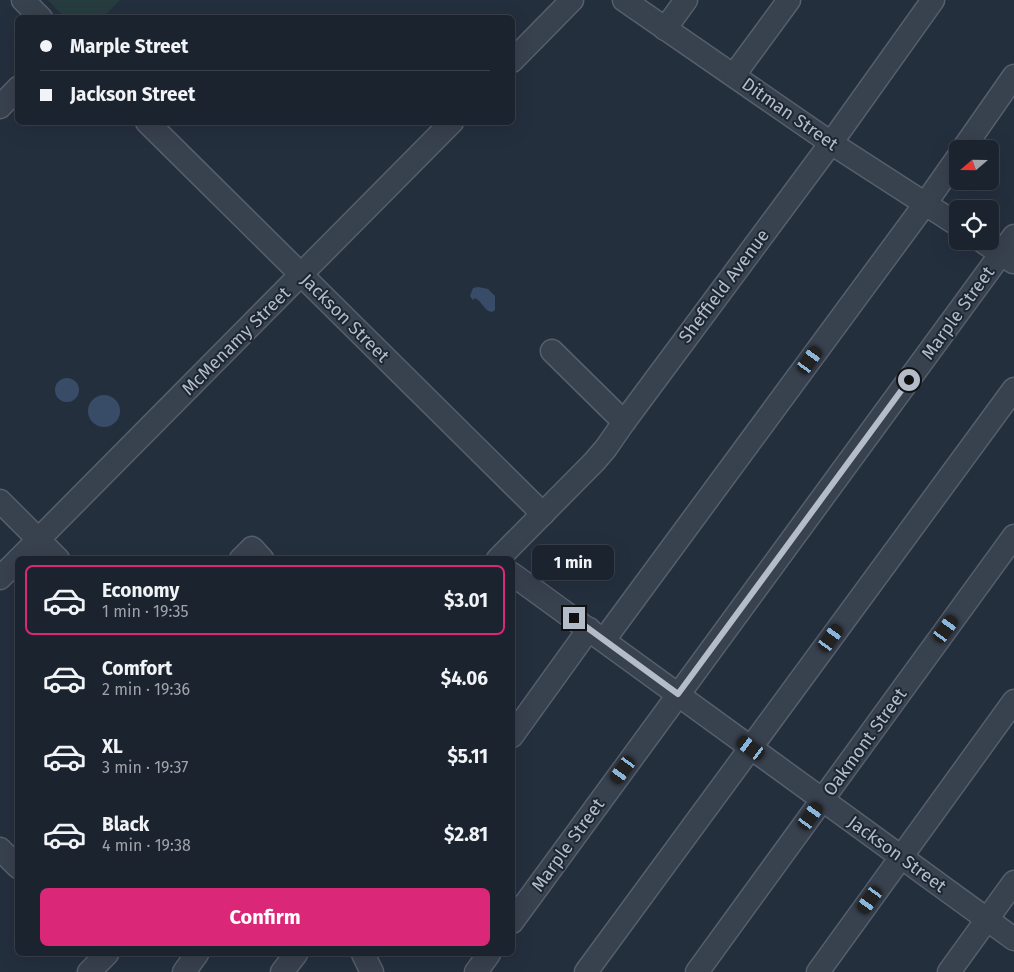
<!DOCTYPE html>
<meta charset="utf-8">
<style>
:root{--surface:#1b232e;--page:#242b36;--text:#f1f3f6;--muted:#a0a4aa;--line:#39404a;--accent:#db2777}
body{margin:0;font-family:"Fira Sans",sans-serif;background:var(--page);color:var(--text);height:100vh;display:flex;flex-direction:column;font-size:19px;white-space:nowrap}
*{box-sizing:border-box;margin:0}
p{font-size:16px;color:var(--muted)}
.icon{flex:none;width:28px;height:28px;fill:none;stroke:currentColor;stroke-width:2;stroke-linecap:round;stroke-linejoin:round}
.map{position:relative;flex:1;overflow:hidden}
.panel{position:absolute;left:15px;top:556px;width:500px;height:400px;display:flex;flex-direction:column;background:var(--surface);border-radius:8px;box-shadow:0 5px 20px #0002,0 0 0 1px var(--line)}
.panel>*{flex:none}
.hud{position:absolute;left:15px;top:15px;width:500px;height:110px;border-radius:8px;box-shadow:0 5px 20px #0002,0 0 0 1px var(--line);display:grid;align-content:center;height:110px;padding:0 25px;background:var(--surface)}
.needle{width:32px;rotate:250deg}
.fabs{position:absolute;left:949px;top:140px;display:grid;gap:10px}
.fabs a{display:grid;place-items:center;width:50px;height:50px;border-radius:8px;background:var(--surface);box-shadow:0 5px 20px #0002,0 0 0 1px var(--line);font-size:25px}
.end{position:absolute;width:22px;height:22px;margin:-11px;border:6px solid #b4bcc9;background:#111;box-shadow:0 0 0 2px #111}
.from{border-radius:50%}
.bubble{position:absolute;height:35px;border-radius:8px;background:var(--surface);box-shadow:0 5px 20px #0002,0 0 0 1px var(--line);font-size:16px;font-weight:700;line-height:35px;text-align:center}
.car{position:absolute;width:15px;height:30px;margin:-15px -8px;border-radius:6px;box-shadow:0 0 4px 1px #0007;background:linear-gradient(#222 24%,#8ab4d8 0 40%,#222 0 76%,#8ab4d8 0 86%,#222 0)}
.hud b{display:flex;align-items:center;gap:18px;height:48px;font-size:19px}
.hud b+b{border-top:1px solid var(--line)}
.hud i{width:12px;height:12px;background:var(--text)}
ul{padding:9px 0 0;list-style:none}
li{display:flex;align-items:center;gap:15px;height:70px;margin:0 10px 8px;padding:0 15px;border:2px solid transparent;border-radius:8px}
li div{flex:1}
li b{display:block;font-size:19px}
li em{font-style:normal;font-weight:700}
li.on{border-color:var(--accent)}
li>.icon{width:45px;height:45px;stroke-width:1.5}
.button{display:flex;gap:10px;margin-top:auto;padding:10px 25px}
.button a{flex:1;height:58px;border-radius:8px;background:var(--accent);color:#fff;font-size:20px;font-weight:700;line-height:58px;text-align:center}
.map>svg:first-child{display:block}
.green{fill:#263c3f}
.water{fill:#394c67}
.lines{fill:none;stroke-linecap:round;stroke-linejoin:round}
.minor-casing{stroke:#565f6c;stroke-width:25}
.minor{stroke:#38414e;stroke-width:22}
.route{stroke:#b4bcc9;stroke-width:6}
.labels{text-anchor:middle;stroke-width:4;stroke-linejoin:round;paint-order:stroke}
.street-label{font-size:18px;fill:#b4bcc9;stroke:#1d2633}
</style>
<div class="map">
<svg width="1014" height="972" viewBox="0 0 1014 972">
<rect width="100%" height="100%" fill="#242f3e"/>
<polygon class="green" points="48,0 120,0 103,17 65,18"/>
<g class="water">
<path d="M478 287 488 289 495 296V310L492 312C484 311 483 302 475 298L473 300 470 296 473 288Z"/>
<circle cx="67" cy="390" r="12"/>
<circle cx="104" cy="411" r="16"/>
</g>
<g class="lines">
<defs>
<g id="minor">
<polyline points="23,0 41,18"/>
<polyline points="624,0 831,143 958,225"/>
<polyline points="665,29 686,0"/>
<polyline points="512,61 572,0"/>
<polyline points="734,75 789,0"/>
<polyline points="0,107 18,88"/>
<polyline points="147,122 543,514"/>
<polyline points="963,149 1014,76"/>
<polyline points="982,241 1013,262"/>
<polyline points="552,351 624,422"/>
<polyline points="0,501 58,559"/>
<polyline points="19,559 452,122"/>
<polyline points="241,559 252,548 262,559"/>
<polyline points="498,559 594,462 606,448 624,422 831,143 933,0"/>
<polyline points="512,574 1014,939"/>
<polyline points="0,578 18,560"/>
<polyline points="604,640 925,204 958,157"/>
<polyline points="512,736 589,629"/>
<polyline points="0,849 18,867"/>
<polyline points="512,922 1014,236"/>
<polyline points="363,954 372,972"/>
<polyline points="89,972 107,954"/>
<polyline points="184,972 197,954"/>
<polyline points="282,972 296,954"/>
<polyline points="476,972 489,954"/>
<polyline points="586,972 1014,389"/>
<polyline points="697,972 1014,536"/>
<polyline points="818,972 1014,701"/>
<polyline points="949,972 1014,882"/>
</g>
</defs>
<use href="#minor" class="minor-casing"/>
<use href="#minor" class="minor"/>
</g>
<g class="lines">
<polyline class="route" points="574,618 678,694 909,380"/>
</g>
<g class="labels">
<g class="street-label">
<text transform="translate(790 114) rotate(35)" y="6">Ditman Street</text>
<text transform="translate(724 286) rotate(-53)" y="6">Sheffield Avenue</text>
<text transform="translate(958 313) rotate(-54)" y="6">Marple Street</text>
<text transform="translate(345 318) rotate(45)" y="6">Jackson Street</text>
<text transform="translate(236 341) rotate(-45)" y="6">McMenamy Street</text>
<text transform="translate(865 742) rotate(-54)" y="6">Oakmont Street</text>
<text transform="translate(568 845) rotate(-54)" y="6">Marple Street</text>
<text transform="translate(897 854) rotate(36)" y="6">Jackson Street</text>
</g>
</g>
</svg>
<div class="fabs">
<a><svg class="needle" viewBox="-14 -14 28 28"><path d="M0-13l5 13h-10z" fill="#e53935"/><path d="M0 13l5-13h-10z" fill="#a0a4aa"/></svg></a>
<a><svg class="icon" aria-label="locate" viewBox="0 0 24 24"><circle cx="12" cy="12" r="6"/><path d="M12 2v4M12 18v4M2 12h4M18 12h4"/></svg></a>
</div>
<i class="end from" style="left:909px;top:380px"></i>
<i class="end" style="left:574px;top:618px"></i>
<div class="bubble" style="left:532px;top:545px;width:82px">1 min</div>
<i class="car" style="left:810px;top:360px;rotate:36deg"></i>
<i class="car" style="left:946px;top:629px;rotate:36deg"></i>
<i class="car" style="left:831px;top:638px;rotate:36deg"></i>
<i class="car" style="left:751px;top:748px;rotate:306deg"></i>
<i class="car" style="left:623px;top:770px;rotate:216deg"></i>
<i class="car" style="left:811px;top:816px;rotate:36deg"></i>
<i class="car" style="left:870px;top:900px;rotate:216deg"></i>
<div class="hud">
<b><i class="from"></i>Marple Street</b>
<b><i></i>Jackson Street</b>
</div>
<section class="panel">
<ul>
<li class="on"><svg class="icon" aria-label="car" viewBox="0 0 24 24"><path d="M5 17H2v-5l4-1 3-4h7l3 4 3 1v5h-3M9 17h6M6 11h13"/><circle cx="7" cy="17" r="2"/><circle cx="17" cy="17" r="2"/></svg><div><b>Economy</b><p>1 min · 19:35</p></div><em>$3.01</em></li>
<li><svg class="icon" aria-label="car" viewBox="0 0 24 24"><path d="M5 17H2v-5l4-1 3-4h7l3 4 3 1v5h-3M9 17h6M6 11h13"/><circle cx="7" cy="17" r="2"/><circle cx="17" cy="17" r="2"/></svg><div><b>Comfort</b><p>2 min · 19:36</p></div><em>$4.06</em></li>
<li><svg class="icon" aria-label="car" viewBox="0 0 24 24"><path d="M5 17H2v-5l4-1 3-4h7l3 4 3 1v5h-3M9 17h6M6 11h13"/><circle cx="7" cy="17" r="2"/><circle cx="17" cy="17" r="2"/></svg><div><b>XL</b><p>3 min · 19:37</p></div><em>$5.11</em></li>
<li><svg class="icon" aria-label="car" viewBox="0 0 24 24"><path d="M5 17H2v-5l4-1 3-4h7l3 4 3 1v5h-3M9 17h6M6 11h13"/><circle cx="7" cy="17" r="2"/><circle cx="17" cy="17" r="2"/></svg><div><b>Black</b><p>4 min · 19:38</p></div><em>$2.81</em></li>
</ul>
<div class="button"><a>Confirm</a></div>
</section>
</div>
